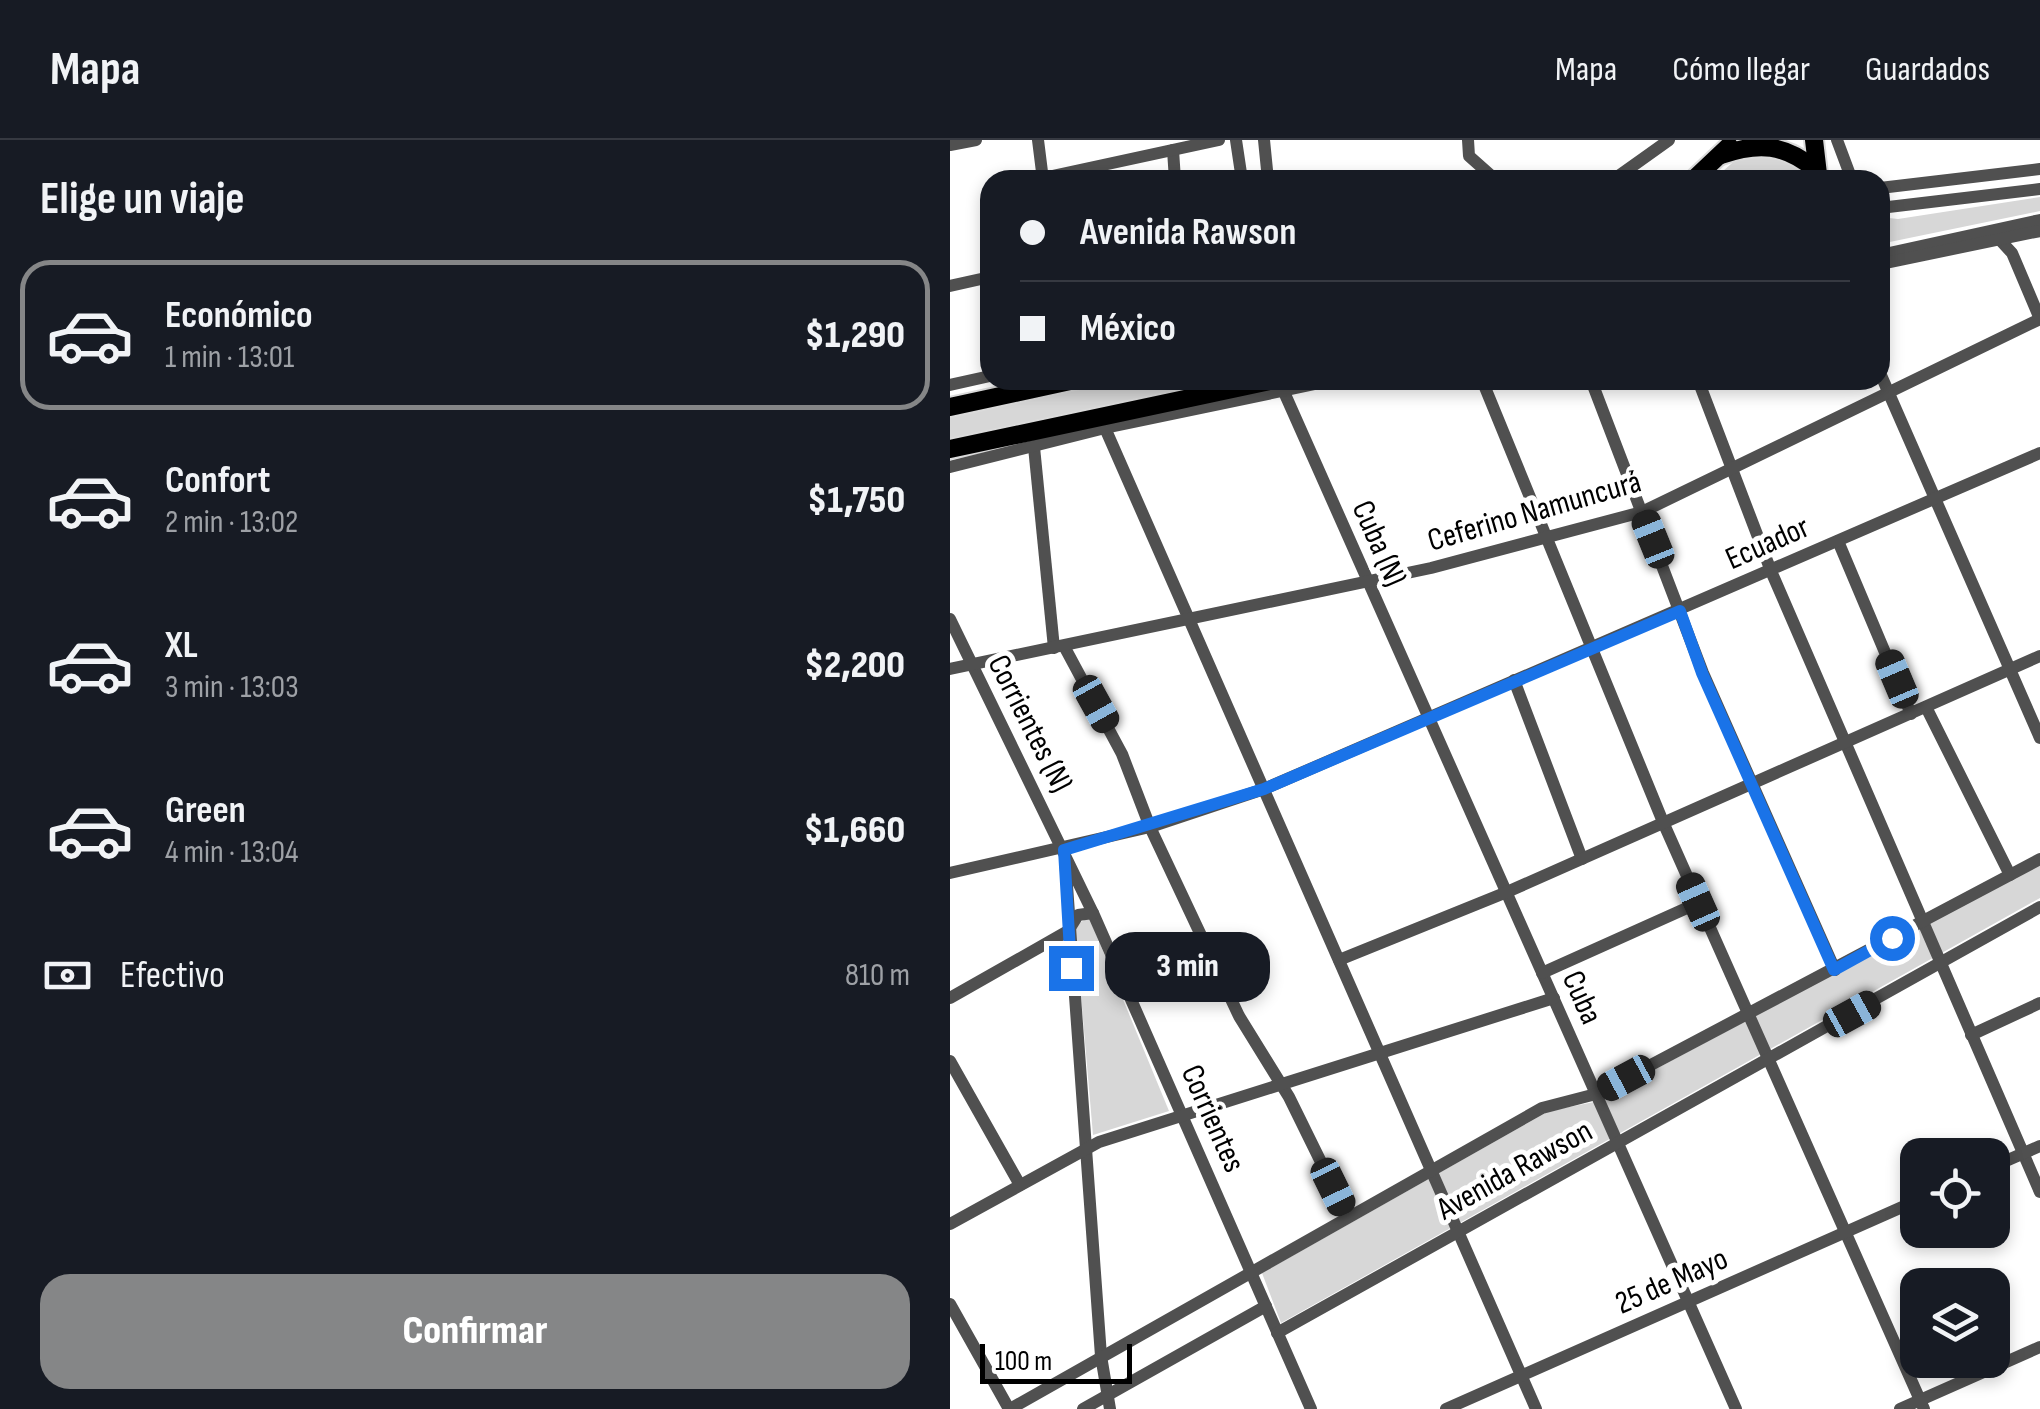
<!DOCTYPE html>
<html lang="es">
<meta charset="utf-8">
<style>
:root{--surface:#171b24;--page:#20242c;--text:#f1f3f6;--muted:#9ea1a6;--line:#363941;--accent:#858687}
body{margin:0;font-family:"Sofia Sans Condensed",sans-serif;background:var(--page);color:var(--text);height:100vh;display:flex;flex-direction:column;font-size:38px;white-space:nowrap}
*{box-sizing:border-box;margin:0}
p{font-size:32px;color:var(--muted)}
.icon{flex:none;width:55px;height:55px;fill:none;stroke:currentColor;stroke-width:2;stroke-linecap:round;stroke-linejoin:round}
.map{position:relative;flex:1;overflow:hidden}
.drawer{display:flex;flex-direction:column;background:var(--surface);width:950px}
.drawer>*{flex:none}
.banner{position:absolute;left:30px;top:30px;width:910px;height:220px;border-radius:30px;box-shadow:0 5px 15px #0003;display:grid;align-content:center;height:220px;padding:0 40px;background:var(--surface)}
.controls{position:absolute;left:950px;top:998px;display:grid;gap:20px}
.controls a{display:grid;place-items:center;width:110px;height:110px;border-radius:20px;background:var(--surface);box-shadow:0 5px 15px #0003;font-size:50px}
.scale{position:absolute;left:30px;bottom:25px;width:152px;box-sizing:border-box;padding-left:10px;border:5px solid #000;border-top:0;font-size:28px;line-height:35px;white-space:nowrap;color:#000;-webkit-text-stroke:8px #fff;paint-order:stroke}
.end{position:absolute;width:45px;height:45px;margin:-22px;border:12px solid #1a73e8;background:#fff;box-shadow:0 0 0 5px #fff}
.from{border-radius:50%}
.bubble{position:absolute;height:70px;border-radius:30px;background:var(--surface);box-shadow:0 5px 15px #0003;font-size:32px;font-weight:800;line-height:70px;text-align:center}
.car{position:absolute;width:30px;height:60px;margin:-30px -15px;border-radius:12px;box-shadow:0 0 8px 2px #0007;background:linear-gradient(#222 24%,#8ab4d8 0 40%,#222 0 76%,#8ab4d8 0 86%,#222 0)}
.banner b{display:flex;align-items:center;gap:35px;height:95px;font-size:38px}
.banner b+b{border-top:2px solid var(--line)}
.banner i{width:25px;height:25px;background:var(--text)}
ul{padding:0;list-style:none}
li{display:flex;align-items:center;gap:30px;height:150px;margin:0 20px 15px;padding:0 20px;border:5px solid transparent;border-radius:30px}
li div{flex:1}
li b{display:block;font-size:38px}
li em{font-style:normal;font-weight:800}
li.current{border-color:var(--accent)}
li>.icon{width:90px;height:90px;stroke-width:1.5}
h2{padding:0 40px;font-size:45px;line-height:120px}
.pay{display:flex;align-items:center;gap:25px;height:110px;padding:0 40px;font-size:38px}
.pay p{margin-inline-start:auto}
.action{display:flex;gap:20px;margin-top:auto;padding:20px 40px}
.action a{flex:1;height:115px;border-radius:30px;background:var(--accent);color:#fff;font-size:40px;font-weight:800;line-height:115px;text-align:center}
header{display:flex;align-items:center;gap:60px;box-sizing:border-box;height:140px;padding:0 50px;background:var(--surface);border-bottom:2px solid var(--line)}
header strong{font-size:48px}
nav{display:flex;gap:55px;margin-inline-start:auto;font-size:35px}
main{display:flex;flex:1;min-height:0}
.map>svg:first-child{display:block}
.green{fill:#d7d7d7}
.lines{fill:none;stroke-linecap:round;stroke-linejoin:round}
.highway-casing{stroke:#dbdbdb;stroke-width:22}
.minor{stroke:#505050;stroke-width:12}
.highway{stroke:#000;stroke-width:18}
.route{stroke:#1a73e8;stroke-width:12}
.labels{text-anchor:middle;stroke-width:10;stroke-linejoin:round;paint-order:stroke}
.street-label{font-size:32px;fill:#000;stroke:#fff}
</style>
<header>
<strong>Mapa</strong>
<nav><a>Mapa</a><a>Cómo llegar</a><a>Guardados</a></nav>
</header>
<main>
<section class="drawer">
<h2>Elige un viaje</h2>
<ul>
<li class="current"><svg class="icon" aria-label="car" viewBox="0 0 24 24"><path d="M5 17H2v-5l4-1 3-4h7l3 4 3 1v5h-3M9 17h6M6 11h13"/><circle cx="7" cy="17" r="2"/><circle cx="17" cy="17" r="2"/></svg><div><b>Económico</b><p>1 min · 13:01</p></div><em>$1,290</em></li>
<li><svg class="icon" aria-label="car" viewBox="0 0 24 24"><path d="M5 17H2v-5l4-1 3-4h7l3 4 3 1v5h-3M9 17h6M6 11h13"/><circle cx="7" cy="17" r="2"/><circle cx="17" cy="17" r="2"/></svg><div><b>Confort</b><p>2 min · 13:02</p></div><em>$1,750</em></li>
<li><svg class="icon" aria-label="car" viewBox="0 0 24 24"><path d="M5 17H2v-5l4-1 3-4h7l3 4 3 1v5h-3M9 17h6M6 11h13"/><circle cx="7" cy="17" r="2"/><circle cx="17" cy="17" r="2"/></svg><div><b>XL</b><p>3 min · 13:03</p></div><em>$2,200</em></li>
<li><svg class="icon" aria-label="car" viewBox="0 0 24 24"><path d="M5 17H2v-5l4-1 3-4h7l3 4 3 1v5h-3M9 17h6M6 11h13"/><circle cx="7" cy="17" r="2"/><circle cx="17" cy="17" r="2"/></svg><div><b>Green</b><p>4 min · 13:04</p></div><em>$1,660</em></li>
</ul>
<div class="pay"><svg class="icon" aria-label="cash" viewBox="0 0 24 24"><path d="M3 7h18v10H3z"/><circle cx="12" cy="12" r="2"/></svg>Efectivo<p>810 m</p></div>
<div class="action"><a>Confirmar</a></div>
</section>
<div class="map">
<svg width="1090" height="1269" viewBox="0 0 1090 1269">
<rect width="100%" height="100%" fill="#fff"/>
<g class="green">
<polygon points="791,15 829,17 863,40 763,40"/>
<polygon points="1090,57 1090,71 930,104 930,77 948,79"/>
<polygon points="153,240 297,240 0,305 0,273"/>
<polygon points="1090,724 1090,758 331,1183 312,1133 599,971 644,962"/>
<polygon points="139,777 219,971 143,995 125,786"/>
</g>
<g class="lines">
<defs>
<g id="highway">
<polyline points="864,0 868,34"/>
<path d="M771 15C809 2 835 4 866 30"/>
<polyline points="743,40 779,6"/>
<polyline points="0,267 125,240"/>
<polyline points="0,309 324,240"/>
</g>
</defs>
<use href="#highway" class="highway-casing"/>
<g class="minor">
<polyline points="88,0 93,40"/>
<polyline points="286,0 292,40"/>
<polyline points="314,0 318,40"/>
<polyline points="518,0 519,16 546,40"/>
<polyline points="887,0 902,40"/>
<polyline points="0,5 26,0"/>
<polyline points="223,10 225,40"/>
<polyline points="93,38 269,0"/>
<polyline points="663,40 719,0"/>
<polyline points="930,48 1090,29"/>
<polyline points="930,68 1090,49"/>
<polyline points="1050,100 1062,113 1090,179"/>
<polyline points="930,115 1090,80"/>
<polyline points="930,124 1090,91"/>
<polyline points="0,146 40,137"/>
<polyline points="930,233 1090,598"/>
<polyline points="532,240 713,682 974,1269"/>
<polyline points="641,240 753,533 885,830"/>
<polyline points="748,240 821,431 1090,1052"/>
<polyline points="0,245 40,236"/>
<polyline points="334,252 786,1269"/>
<polyline points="155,288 586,1269"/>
<polyline points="84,307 104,508"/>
<polyline points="0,327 155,288 384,240"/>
<polyline points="888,401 961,574"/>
<polyline points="0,479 143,773 361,1269"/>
<polyline points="114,506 172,614 200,687 289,876 339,957 398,1077"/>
<polyline points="0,529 481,428 692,372 1090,179"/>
<polyline points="564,540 632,719"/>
<polyline points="976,567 1060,735"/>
<polyline points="115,718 151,1216 160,1269"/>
<polyline points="0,733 200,687 314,649 1090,313"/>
<polyline points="389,820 557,752 1090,516"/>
<polyline points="592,833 748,763"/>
<polyline points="0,858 118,791 128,775 143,773"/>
<polyline points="1021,895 1090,863"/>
<polyline points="0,921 70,1045"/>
<polyline points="1042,1027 1090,1006"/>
<polyline points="0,1084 149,1002 604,858"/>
<polyline points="0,1164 59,1269"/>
<polyline points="327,1193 1090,767"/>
<polyline points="60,1269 592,968 646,954 1090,719"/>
<polyline points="133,1269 316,1166"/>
<polyline points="496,1269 968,1060"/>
<polyline points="950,1269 1090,1207"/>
</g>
<use href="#highway" class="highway"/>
</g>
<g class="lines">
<polyline class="route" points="121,828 114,710 314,649 730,471 752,533 884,830 942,798"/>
</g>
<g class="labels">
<g class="street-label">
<text transform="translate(584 370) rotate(-16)" y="11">Ceferino Namuncurá</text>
<text transform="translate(817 402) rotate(-24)" y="11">Ecuador</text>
<text transform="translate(430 403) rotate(66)" y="11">Cuba (N)</text>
<text transform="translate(81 583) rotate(63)" y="11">Corrientes (N)</text>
<text transform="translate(633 857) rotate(66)" y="11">Cuba</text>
<text transform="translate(264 978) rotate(66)" y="11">Corrientes</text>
<text transform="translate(564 1029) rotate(-29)" y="11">Avenida Rawson</text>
<text transform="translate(721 1140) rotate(-24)" y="11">25 de Mayo</text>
</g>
</g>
</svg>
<div class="controls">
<a><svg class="icon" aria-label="locate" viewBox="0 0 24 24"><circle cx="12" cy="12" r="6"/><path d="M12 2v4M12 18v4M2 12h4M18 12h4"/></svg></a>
<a><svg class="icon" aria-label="layers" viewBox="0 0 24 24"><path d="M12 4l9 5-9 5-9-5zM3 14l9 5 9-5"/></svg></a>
</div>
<div class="scale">100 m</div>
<i class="end from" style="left:942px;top:798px"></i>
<i class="end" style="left:121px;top:828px"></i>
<div class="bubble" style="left:155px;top:792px;width:165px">3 min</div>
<i class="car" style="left:703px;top:399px;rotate:338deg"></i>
<i class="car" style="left:947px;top:539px;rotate:337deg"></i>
<i class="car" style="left:146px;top:564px;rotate:151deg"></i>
<i class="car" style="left:748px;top:762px;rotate:336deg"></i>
<i class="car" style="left:902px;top:874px;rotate:61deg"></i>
<i class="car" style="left:676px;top:938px;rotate:242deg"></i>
<i class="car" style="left:383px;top:1047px;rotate:154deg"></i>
<div class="banner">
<b><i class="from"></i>Avenida Rawson</b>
<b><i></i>México</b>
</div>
</div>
</main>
